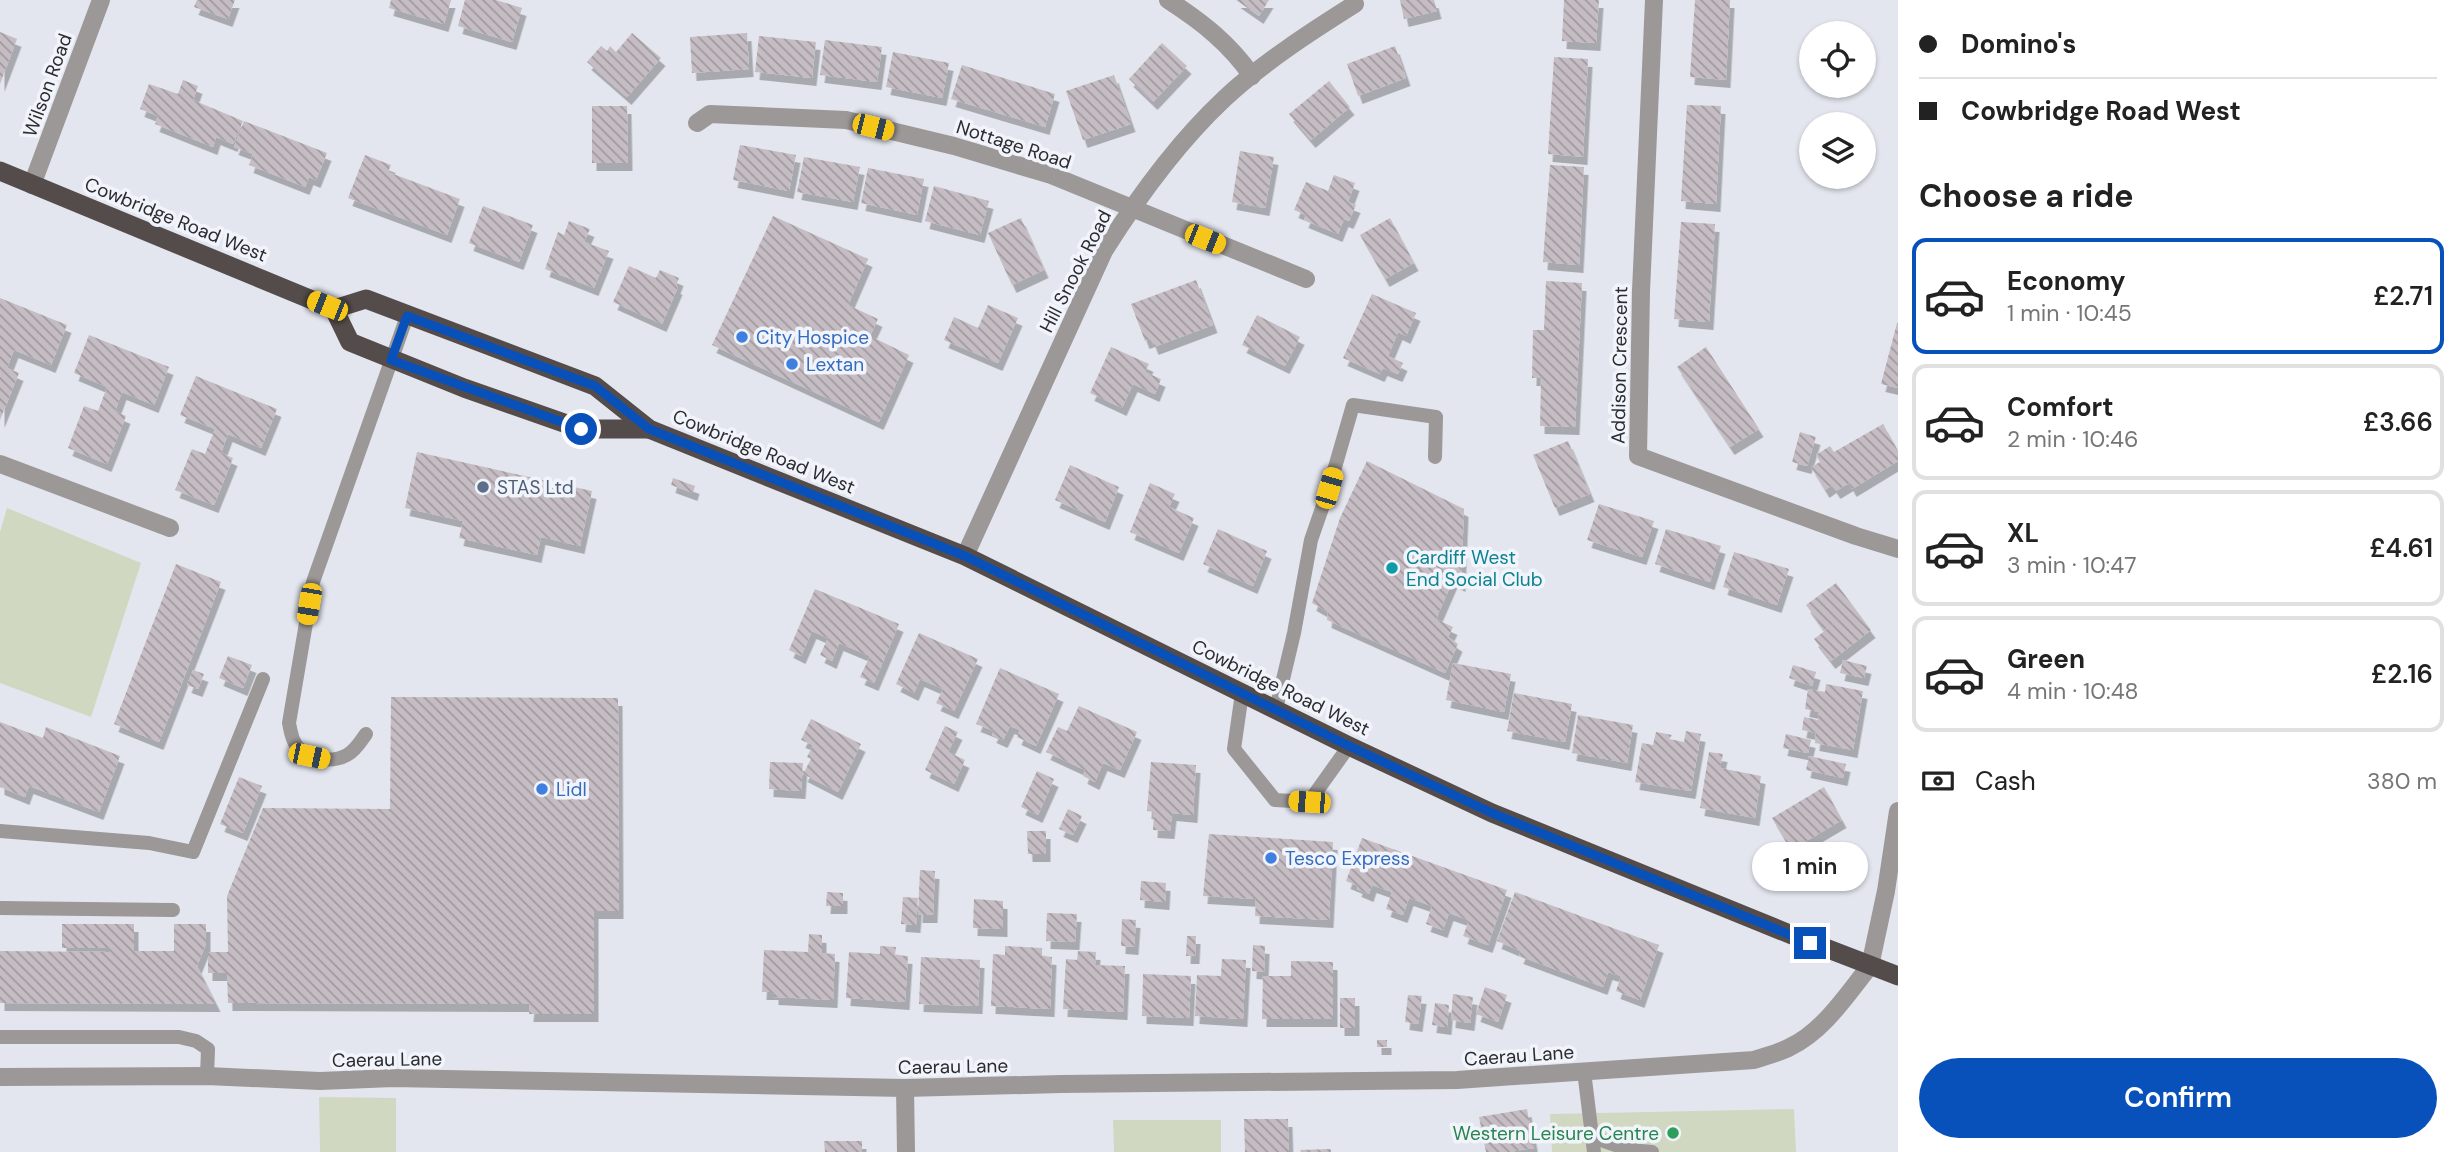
<!DOCTYPE html>
<meta charset="utf-8">
<style>
:root{--surface:#fff;--page:#f6f6f6;--text:#222;--muted:#767676;--line:#e0e0e0;--accent:#0851bb}
body{margin:0;font-family:"DM Sans",sans-serif;background:var(--page);color:var(--text);height:100vh;display:flex;flex-direction:column;font-size:26px;white-space:nowrap}
*{box-sizing:border-box;margin:0}
p{font-size:23px;color:var(--muted)}
.icon{flex:none;width:38px;height:38px;fill:none;stroke:currentColor;stroke-width:2;stroke-linecap:round;stroke-linejoin:round}
.map{position:relative;flex:1;overflow:hidden}
.side{display:flex;flex-direction:column;background:var(--surface);width:560px}
.side>*{flex:none}
.top-card{display:grid;align-content:center;height:154px;padding:0 21px;background:var(--surface)}
.tools{position:absolute;left:1799px;top:21px;display:grid;gap:14px}
.tools a{display:grid;place-items:center;width:77px;height:77px;border-radius:50%;background:var(--surface);box-shadow:0 2px 5px #0004;font-size:35px}
.end{position:absolute;width:32px;height:32px;margin:-16px;border:9px solid #0851bb;background:#fff;box-shadow:0 0 0 4px #fff}
.from{border-radius:50%}
.bubble{position:absolute;height:49px;border-radius:24px;background:var(--surface);box-shadow:0 2px 5px #0004;font-size:23px;font-weight:600;line-height:49px;text-align:center}
.car{position:absolute;width:21px;height:42px;margin:-21px -10px;border-radius:9px;box-shadow:0 0 5px 2px #0007;background:linear-gradient(#f5c518 24%,#345 0 40%,#f5c518 0 76%,#345 0 86%,#f5c518 0)}
.top-card b{display:flex;align-items:center;gap:24px;height:66px;font-size:26px}
.top-card b+b{border-top:2px solid var(--line)}
.top-card i{width:18px;height:18px;background:var(--text)}
ul{padding:0;list-style:none}
li{display:flex;align-items:center;gap:21px;height:116px;margin:0 14px 10px;padding:0 7px;border:4px solid var(--line);border-radius:14px}
li div{flex:1}
li b{display:block;font-size:26px}
li em{font-style:normal;font-weight:600}
li.selected{border-color:var(--accent)}
li>.icon{width:63px;height:63px;stroke-width:1.5}
h2{padding:0 21px;font-size:32px;line-height:84px}
.pay{display:flex;align-items:center;gap:18px;height:77px;padding:0 21px;font-size:26px}
.pay p{margin-inline-start:auto}
.action{display:flex;gap:14px;margin-top:auto;padding:14px 21px}
.action a{flex:1;height:80px;border-radius:42px;background:var(--accent);color:#fff;font-size:28px;font-weight:600;line-height:80px;text-align:center}
main{display:flex;flex:1;min-height:0}
.map>svg:first-child{display:block}
.green{fill:#d1d8c2}
.building{fill:url(#building-back-hatch);filter:url(#shadow)}
.lines{fill:none;stroke-linecap:round;stroke-linejoin:round}
.service{stroke:#9c9897;stroke-width:14}
.minor{stroke:#9c9897;stroke-width:18}
.tertiary{stroke:#9c9897;stroke-width:18}
.trunk{stroke:#544c4a;stroke-width:19}
.route{stroke:#0851bb;stroke-width:9}
.shop-dot{fill:#3f7fe0;stroke:#f2f4fc;stroke-width:2.5}
.service-dot{fill:#5c6f8a;stroke:#f2f4fc;stroke-width:2.5}
.culture-dot{fill:#0f9aa8;stroke:#f2f4fc;stroke-width:2.5}
.leisure-dot{fill:#2e9e5b;stroke:#f2f4fc;stroke-width:2.5}
.labels{text-anchor:middle;stroke-width:7;stroke-linejoin:round;paint-order:stroke}
.street-label{font-size:19px;fill:#2b2c2f;stroke:#f2f4fc}
.shop-label{font-size:19px;fill:#366cbe;stroke:#f2f4fc;text-anchor:start}
.service-label{font-size:19px;fill:#4e5e75;stroke:#f2f4fc;text-anchor:start}
.culture-label{font-size:19px;fill:#0d838f;stroke:#f2f4fc;text-anchor:start}
.leisure-label{font-size:19px;fill:#27864d;stroke:#f2f4fc;text-anchor:end}
</style>
<main>
<div class="map">
<svg width="1898" height="1152" viewBox="0 0 1898 1152">
<defs>
<pattern id="building-back-hatch" width="6" height="6" patternUnits="userSpaceOnUse" patternTransform="scale(1.75)"><rect width="6" height="6" fill="#c5bdc3"/><path d="M-1 5l2 2M0 0l6 6M5-1l2 2" fill="none" stroke="#a09a9f"/></pattern>
<filter id="shadow"><feDropShadow dx="4.5" dy="8" stdDeviation="0" flood-color="#0004"/></filter>
</defs>
<rect width="100%" height="100%" fill="#e4e6ef"/>
<g class="green">
<polygon points="7,508 141,563 91,717 0,683 0,532"/>
<polygon points="319,1097 396,1098 396,1152 320,1152"/>
<polygon points="1794,1109 1796,1152 1552,1152 1550,1114"/>
<polygon points="1113,1120 1221,1120 1221,1152 1114,1152"/>
</g>
<g class="building">
<polygon points="197,0 235,0 228,19 194,7"/>
<polygon points="391,0 451,0 444,24 389,8"/>
<polygon points="465,0 496,0 522,8 512,42 458,26"/>
<polygon points="1236,0 1269,0 1259,16"/>
<polygon points="1400,0 1434,0 1437,11 1404,19"/>
<polygon points="1564,0 1599,0 1596,43 1562,41"/>
<polygon points="1695,0 1730,0 1726,80 1690,77"/>
<polygon points="0,32 17,39 0,84"/>
<polygon points="632,33 661,58 627,97 587,62 601,46 607,51 610,46 616,52"/>
<polygon points="747,33 749,69 692,73 690,37"/>
<polygon points="759,36 816,42 812,78 755,72"/>
<polygon points="825,40 882,47 877,82 820,75"/>
<polygon points="1162,43 1187,66 1153,102 1129,79"/>
<polygon points="1395,46 1406,78 1358,96 1347,64"/>
<polygon points="893,52 949,63 942,98 886,87"/>
<polygon points="1554,57 1588,59 1583,157 1548,154"/>
<polygon points="962,65 1055,94 1045,127 951,99"/>
<polygon points="1114,75 1131,124 1083,140 1066,91"/>
<polygon points="183,80 198,86 193,100 243,121 233,144 216,137 213,147 155,124 158,116 140,109 149,84 178,94"/>
<polygon points="1329,81 1350,107 1311,140 1289,114"/>
<polygon points="1687,105 1721,106 1716,204 1681,201"/>
<polygon points="592,106 627,106 628,163 592,163"/>
<polygon points="244,121 327,153 316,180 309,177 305,187 249,165 253,154 234,147"/>
<polygon points="740,145 796,155 789,191 733,180"/>
<polygon points="1240,151 1274,157 1265,208 1232,202"/>
<polygon points="365,155 391,165 388,172 460,199 447,235 348,198"/>
<polygon points="804,157 860,167 853,202 797,192"/>
<polygon points="1550,165 1584,167 1579,265 1543,262"/>
<polygon points="868,168 924,179 917,215 861,203"/>
<polygon points="1334,175 1355,183 1348,202 1356,205 1349,221 1344,219 1338,234 1304,220 1306,215 1294,210 1306,182 1328,191"/>
<polygon points="934,186 989,201 980,235 925,221"/>
<polygon points="483,206 533,225 519,262 469,243"/>
<polygon points="773,216 868,259 848,305 878,319 870,336 909,355 879,422 712,345"/>
<polygon points="1021,218 1044,270 1012,285 988,233"/>
<polygon points="1390,218 1414,263 1385,279 1360,235"/>
<polygon points="569,221 590,229 584,242 609,251 594,288 545,269 558,232 564,235"/>
<polygon points="1681,222 1715,224 1709,322 1674,319"/>
<polygon points="629,266 656,278 660,270 679,278 676,286 678,287 662,324 613,302"/>
<polygon points="1196,280 1213,325 1154,347 1151,339 1145,341 1131,304"/>
<polygon points="1546,281 1582,283 1575,427 1540,426 1541,378 1532,378 1533,330 1544,330"/>
<polygon points="1372,294 1416,313 1406,336 1398,332 1388,356 1403,363 1398,374 1383,368 1380,374 1343,358"/>
<polygon points="0,298 67,325 51,365 14,350 7,368 19,373 0,420"/>
<polygon points="988,305 1018,318 998,363 944,340 954,317 978,328"/>
<polygon points="1257,315 1300,337 1285,366 1242,345"/>
<polygon points="1897,323 1898,323 1898,388 1881,384"/>
<polygon points="89,335 169,367 154,405 122,392 115,411 126,416 107,464 68,448 84,406 98,411 107,387 74,373"/>
<polygon points="1111,347 1149,364 1145,372 1161,379 1155,394 1133,384 1122,408 1090,393"/>
<polygon points="1706,347 1759,429 1730,447 1677,367"/>
<polygon points="196,376 277,409 261,448 228,434 221,453 233,458 214,505 175,490 192,449 205,454 215,429 180,415"/>
<polygon points="1883,424 1898,451 1898,461 1852,489 1849,483 1836,491 1832,485 1825,490 1811,467 1820,462 1816,455 1830,446 1834,452"/>
<polygon points="1800,432 1816,437 1807,466 1792,462"/>
<polygon points="1568,441 1590,494 1555,508 1533,455"/>
<polygon points="417,452 592,491 580,546 541,537 537,555 459,538 463,521 405,508"/>
<polygon points="1367,461 1464,509 1461,584 1453,580 1436,619 1453,627 1448,637 1458,644 1445,673 1327,620 1328,612 1312,603 1340,518"/>
<polygon points="1070,465 1119,487 1105,522 1055,500"/>
<polygon points="673,478 695,486 693,493 671,485"/>
<polygon points="1150,483 1175,494 1169,507 1194,518 1179,553 1130,532"/>
<polygon points="1599,504 1654,521 1642,557 1587,540"/>
<polygon points="1218,529 1267,551 1253,586 1203,564"/>
<polygon points="1666,529 1721,546 1710,582 1655,564"/>
<polygon points="1734,552 1789,569 1777,605 1723,587"/>
<polygon points="176,564 221,582 159,742 114,724"/>
<polygon points="1836,583 1871,630 1831,661 1814,639 1835,623 1824,630 1806,605"/>
<polygon points="815,589 899,624 874,683 860,677 870,656 839,643 832,661 820,655 828,638 812,631 801,656 789,650"/>
<polygon points="919,633 978,659 954,711 936,703 943,689 920,679 914,693 896,684"/>
<polygon points="228,656 252,665 243,688 219,678"/>
<polygon points="1843,660 1867,666 1864,678 1840,673"/>
<polygon points="1453,663 1511,674 1504,712 1446,700"/>
<polygon points="1793,665 1816,672 1812,686 1789,678"/>
<polygon points="1000,668 1059,694 1036,746 1017,737 1020,730 1010,726 1003,740 992,735 994,731 976,724"/>
<polygon points="193,670 204,674 198,689 187,685"/>
<polygon points="1826,684 1863,691 1853,750 1815,743 1816,733 1802,730 1804,717 1818,720 1819,712 1805,709 1808,689 1825,692"/>
<polygon points="1514,693 1572,704 1565,742 1507,731"/>
<polygon points="391,697 618,698 619,911 594,911 594,1014 529,1014 530,1004 228,1003 227,973 208,973 208,952 228,952 227,896 263,808 390,809"/>
<polygon points="1079,706 1137,732 1120,770 1103,763 1095,782 1083,776 1085,770 1046,752 1058,727 1067,731"/>
<polygon points="1578,715 1633,725 1627,763 1572,753"/>
<polygon points="811,719 861,744 838,792 803,774 811,759 807,757 813,745 801,740"/>
<polygon points="0,722 43,738 46,727 120,756 99,812 29,786 25,797 0,787"/>
<polygon points="945,726 958,732 948,752 965,760 954,784 925,770"/>
<polygon points="1686,731 1701,734 1691,791 1635,782 1642,743 1653,745 1656,732 1672,735 1669,739 1684,742"/>
<polygon points="1786,734 1811,740 1808,753 1783,748"/>
<polygon points="1709,752 1723,754 1720,768 1761,776 1755,818 1700,808"/>
<polygon points="1809,756 1846,764 1843,778 1806,770"/>
<polygon points="770,762 803,763 801,791 769,789"/>
<polygon points="1151,762 1196,765 1193,815 1172,813 1170,831 1153,830 1154,812 1147,811"/>
<polygon points="1037,771 1054,779 1038,815 1021,807"/>
<polygon points="239,777 262,786 243,833 220,824"/>
<polygon points="1824,787 1842,820 1791,850 1772,818"/>
<polygon points="1068,809 1082,816 1073,835 1059,829"/>
<polygon points="1027,831 1046,831 1046,854 1028,854"/>
<polygon points="1209,834 1333,842 1329,920 1255,916 1256,899 1203,896"/>
<polygon points="1362,838 1507,890 1488,945 1463,936 1469,920 1449,913 1443,930 1426,924 1432,906 1409,898 1403,915 1386,909 1392,892 1372,885 1369,894 1357,889 1358,886 1346,881"/>
<polygon points="920,870 935,871 933,915 918,915"/>
<polygon points="1141,881 1166,883 1165,902 1140,900"/>
<polygon points="827,892 843,893 843,906 826,906"/>
<polygon points="1515,892 1659,945 1640,1000 1616,991 1621,976 1608,972 1603,987 1519,956 1521,951 1497,941"/>
<polygon points="903,897 918,898 916,925 901,924"/>
<polygon points="974,899 1003,901 1003,929 973,928"/>
<polygon points="1047,913 1077,914 1075,942 1046,941"/>
<polygon points="1122,919 1136,920 1134,947 1121,946"/>
<polygon points="62,924 134,924 134,951 174,951 174,924 206,924 206,944 197,966 216,1004 0,1003 0,951 109,952 109,948 62,948"/>
<polygon points="809,934 822,935 822,953 835,954 833,1000 774,997 774,992 762,992 764,950 808,952"/>
<polygon points="1187,936 1196,936 1195,956 1186,956"/>
<polygon points="1253,945 1265,946 1264,972 1252,971"/>
<polygon points="880,946 896,947 895,955 908,956 905,1002 846,998 849,952 880,954"/>
<polygon points="1005,946 1042,948 1042,956 1052,957 1050,1009 991,1006 993,954 1005,955"/>
<polygon points="1078,951 1096,952 1095,965 1125,966 1123,1012 1063,1009 1066,959 1077,960"/>
<polygon points="921,957 980,960 978,1006 919,1004"/>
<polygon points="1222,959 1246,960 1243,1019 1195,1016 1197,975 1221,976"/>
<polygon points="1291,961 1333,962 1333,1019 1262,1019 1263,976 1291,976"/>
<polygon points="1143,974 1191,976 1189,1018 1142,1016"/>
<polygon points="1485,987 1507,995 1498,1022 1476,1014"/>
<polygon points="1453,994 1473,997 1470,1023 1451,1020"/>
<polygon points="1408,995 1422,996 1418,1024 1405,1022"/>
<rect x="1340" y="998" width="15" height="30"/>
<polygon points="1435,1003 1449,1005 1447,1027 1432,1025"/>
<rect x="1377" y="1040" width="10" height="7"/>
<polygon points="1527,1109 1534,1148 1509,1152 1486,1152 1479,1117"/>
<polygon points="1244,1119 1288,1119 1289,1152 1245,1152"/>
<polygon points="824,1141 862,1141 862,1152 825,1152"/>
<polygon points="1331,1149 1331,1152 1301,1152 1300,1150"/>
</g>
<g class="lines">
<g class="service">
<polyline points="1242,693 1234,749 1275,800 1309,802 1349,746"/>
<polyline points="1276,709 1294,633 1311,540 1329,488 1353,405 1436,417 1435,457"/>
<path d="M366 734C360 742 356 750 347 755 330 764 300 759 293 739 291 734 290 728 289 723L313 582 407 316"/>
<polyline points="0,831 149,843 193,852 263,679"/>
<polyline points="0,908 173,910"/>
<polyline points="0,1037 179,1037 196,1041 208,1049 207,1076"/>
<polyline points="1584,1071 1594,1152"/>
<polyline points="1592,1137 1630,1150 1652,1152"/>
</g>
<g class="minor">
<path d="M1168 0C1202 22 1229 43 1252 76"/>
<polyline points="1654,0 1641,291 1638,456 1856,536 1898,549"/>
<polyline points="697,123 710,114 846,120 954,146 1051,175 1306,279"/>
<polyline points="32,185 101,0"/>
<polyline points="0,464 170,528"/>
<path d="M965 556 1104 251C1138 197 1177 143 1224 99 1261 64 1312 31 1355 4"/>
<path d="M0 1077 207 1076 320 1081 393 1078 905 1088 1061 1084 1457 1080 1754 1060C1766 1056 1779 1053 1790 1047 1824 1031 1847 994 1870 966"/>
<polyline points="905,1088 906,1152"/>
</g>
<polyline class="tertiary" points="1870,966 1886,891 1898,811"/>
<g class="trunk">
<polyline points="0,171 334,309 350,342 464,388 581,429 649,429"/>
<polyline points="334,309 366,299 595,386 649,429 965,556 1349,746 1492,813 1792,935 1898,976"/>
</g>
</g>
<g class="lines">
<polyline class="route" points="581,429 391,360 407,316 595,386 649,429 965,556 1349,746 1492,813 1810,943"/>
</g>
<g class="shop-dot">
<circle cx="742" cy="337" r="7"/>
<circle cx="792" cy="364" r="7"/>
<circle cx="542" cy="789" r="7"/>
<circle cx="1271" cy="858" r="7"/>
</g>
<circle class="service-dot" cx="483" cy="487" r="7"/>
<circle class="culture-dot" cx="1392" cy="568" r="7"/>
<circle class="leisure-dot" cx="1673" cy="1133" r="7"/>
<g class="labels">
<g class="street-label">
<text transform="translate(47 85) rotate(-70)" y="7">Wilson Road</text>
<text transform="translate(1014 144) rotate(18)" y="7">Nottage Road</text>
<text transform="translate(176 219) rotate(22)" y="7">Cowbridge Road West</text>
<text transform="translate(1075 271) rotate(-63)" y="7">Hill Snook Road</text>
<text transform="translate(1619 365) rotate(-89)" y="7">Addison Crescent</text>
<text transform="translate(764 451) rotate(22)" y="7">Cowbridge Road West</text>
<text transform="translate(1281 687) rotate(26)" y="7">Cowbridge Road West</text>
<text transform="translate(1519 1055) rotate(-4)" y="7">Caerau Lane</text>
<text transform="translate(387 1059) rotate(-1)" y="7">Caerau Lane</text>
<text transform="translate(953 1066) rotate(-1)" y="7">Caerau Lane</text>
</g>
<g class="shop-label">
<text x="756" y="344">City Hospice</text>
<text x="806" y="371">Lextan</text>
<text x="556" y="796">Lidl</text>
<text x="1285" y="865">Tesco Express</text>
</g>
<g class="service-label">
<text x="497" y="494">STAS Ltd</text>
</g>
<g class="culture-label">
<text x="1406" y="564">Cardiff West<tspan x="1406" dy="22">End Social Club</tspan></text>
</g>
<g class="leisure-label">
<text x="1659" y="1140">Western Leisure Centre</text>
</g>
</g>
</svg>
<div class="tools">
<a><svg class="icon" aria-label="locate" viewBox="0 0 24 24"><circle cx="12" cy="12" r="6"/><path d="M12 2v4M12 18v4M2 12h4M18 12h4"/></svg></a>
<a><svg class="icon" aria-label="layers" viewBox="0 0 24 24"><path d="M12 4l9 5-9 5-9-5zM3 14l9 5 9-5"/></svg></a>
</div>
<i class="end from" style="left:581px;top:429px"></i>
<i class="end" style="left:1810px;top:943px"></i>
<div class="bubble" style="left:1752px;top:842px;width:116px">1 min</div>
<i class="car" style="left:873px;top:127px;rotate:104deg"></i>
<i class="car" style="left:1205px;top:239px;rotate:112deg"></i>
<i class="car" style="left:327px;top:306px;rotate:292deg"></i>
<i class="car" style="left:1329px;top:488px;rotate:16deg"></i>
<i class="car" style="left:309px;top:604px;rotate:190deg"></i>
<i class="car" style="left:309px;top:756px;rotate:102deg"></i>
<i class="car" style="left:1309px;top:802px;rotate:274deg"></i>
</div>
<section class="side">
<div class="top-card">
<b><i class="from"></i>Domino's</b>
<b><i></i>Cowbridge Road West</b>
</div>
<h2>Choose a ride</h2>
<ul>
<li class="selected"><svg class="icon" aria-label="car" viewBox="0 0 24 24"><path d="M5 17H2v-5l4-1 3-4h7l3 4 3 1v5h-3M9 17h6M6 11h13"/><circle cx="7" cy="17" r="2"/><circle cx="17" cy="17" r="2"/></svg><div><b>Economy</b><p>1 min · 10:45</p></div><em>£2.71</em></li>
<li><svg class="icon" aria-label="car" viewBox="0 0 24 24"><path d="M5 17H2v-5l4-1 3-4h7l3 4 3 1v5h-3M9 17h6M6 11h13"/><circle cx="7" cy="17" r="2"/><circle cx="17" cy="17" r="2"/></svg><div><b>Comfort</b><p>2 min · 10:46</p></div><em>£3.66</em></li>
<li><svg class="icon" aria-label="car" viewBox="0 0 24 24"><path d="M5 17H2v-5l4-1 3-4h7l3 4 3 1v5h-3M9 17h6M6 11h13"/><circle cx="7" cy="17" r="2"/><circle cx="17" cy="17" r="2"/></svg><div><b>XL</b><p>3 min · 10:47</p></div><em>£4.61</em></li>
<li><svg class="icon" aria-label="car" viewBox="0 0 24 24"><path d="M5 17H2v-5l4-1 3-4h7l3 4 3 1v5h-3M9 17h6M6 11h13"/><circle cx="7" cy="17" r="2"/><circle cx="17" cy="17" r="2"/></svg><div><b>Green</b><p>4 min · 10:48</p></div><em>£2.16</em></li>
</ul>
<div class="pay"><svg class="icon" aria-label="cash" viewBox="0 0 24 24"><path d="M3 7h18v10H3z"/><circle cx="12" cy="12" r="2"/></svg>Cash<p>380 m</p></div>
<div class="action"><a>Confirm</a></div>
</section>
</main>
